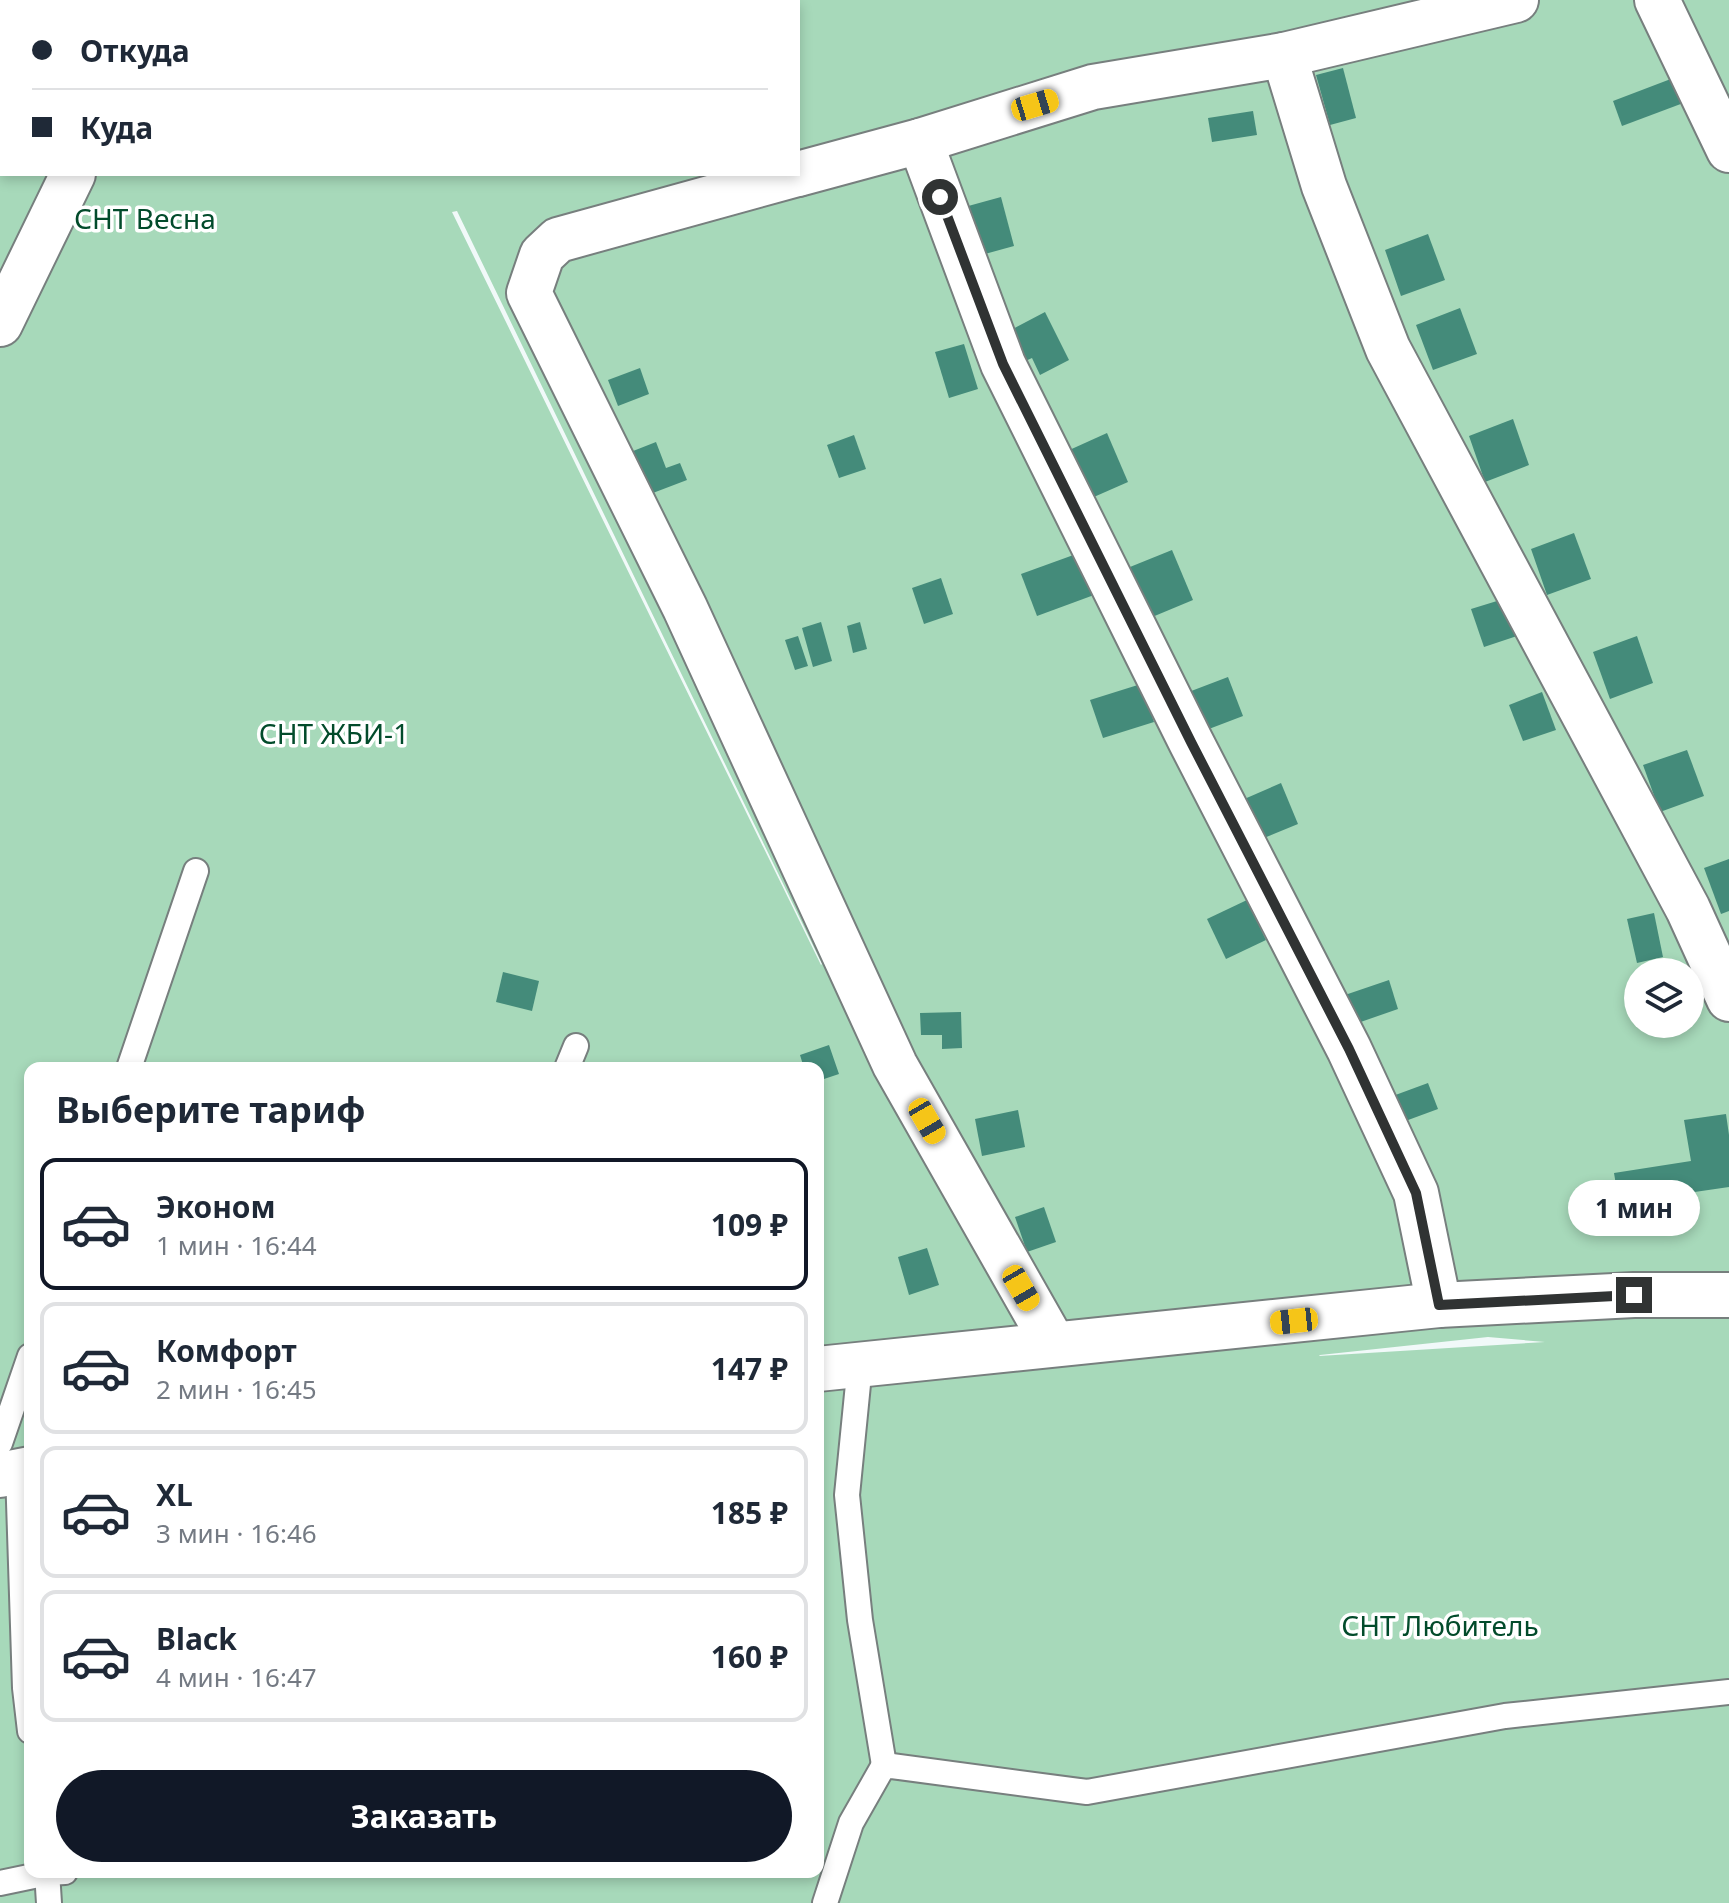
<!DOCTYPE html>
<html lang="ru">
<meta charset="utf-8">
<style>
:root{--surface:#fff;--page:#f2f2f3;--text:#1f2937;--muted:#747a83;--line:#e0e1e3;--accent:#111827}
body{margin:0;font-family:"Noto Sans",sans-serif;background:var(--page);color:var(--text);height:100vh;display:flex;flex-direction:column;font-size:30px;white-space:nowrap}
*{box-sizing:border-box;margin:0}
p{font-size:26px;color:var(--muted)}
.icon{flex:none;width:44px;height:44px;fill:none;stroke:currentColor;stroke-width:2;stroke-linecap:round;stroke-linejoin:round}
.map{position:relative;flex:1;overflow:hidden}
.sheet{position:absolute;left:24px;top:1062px;width:800px;height:816px;display:flex;flex-direction:column;background:var(--surface);border-radius:16px;box-shadow:0 4px 12px #0003}
.sheet>*{flex:none}
.banner{position:absolute;left:0px;top:0px;width:800px;height:176px;box-shadow:0 4px 12px #0003;display:grid;align-content:center;height:176px;padding:0 32px;background:var(--surface)}
.tools{position:absolute;left:1624px;top:958px;display:grid;gap:16px}
.tools a{display:grid;place-items:center;width:80px;height:80px;border-radius:50%;background:var(--surface);box-shadow:0 4px 12px #0003;font-size:40px}
.end{position:absolute;width:36px;height:36px;margin:-18px;border:10px solid #303333;background:#fff;box-shadow:0 0 0 4px #fff}
.from{border-radius:50%}
.bubble{position:absolute;height:56px;border-radius:28px;background:var(--surface);box-shadow:0 4px 12px #0003;font-size:26px;font-weight:700;line-height:56px;text-align:center}
.car{position:absolute;width:24px;height:48px;margin:-24px -12px;border-radius:10px;box-shadow:0 0 6px 2px #0007;background:linear-gradient(#f5c518 24%,#345 0 40%,#f5c518 0 76%,#345 0 86%,#f5c518 0)}
.banner b{display:flex;align-items:center;gap:28px;height:76px;font-size:30px}
.banner b+b{border-top:2px solid var(--line)}
.banner i{width:20px;height:20px;background:var(--text)}
ul{padding:0;list-style:none}
li{display:flex;align-items:center;gap:24px;height:132px;margin:0 16px 12px;padding:0 16px;border:4px solid var(--line);border-radius:16px}
li div{flex:1}
li b{display:block;font-size:30px}
li em{font-style:normal;font-weight:700}
li.active{border-color:var(--accent)}
li>.icon{width:72px;height:72px;stroke-width:1.5}
h2{padding:0 32px;font-size:36px;line-height:96px}
.primary-button{display:flex;gap:16px;margin-top:auto;padding:16px 32px}
.primary-button a{flex:1;height:92px;border-radius:48px;background:var(--accent);color:#fff;font-size:32px;font-weight:700;line-height:92px;text-align:center}
.map>svg:first-child{display:block}
.green{fill:#a7d9ba;fill-rule:evenodd}
.building{fill:#448b7a}
.lines{fill:none;stroke-linecap:round;stroke-linejoin:round}
.service-casing{stroke:#777f7e;stroke-width:28}
.minor-casing{stroke:#777f7e;stroke-width:48}
.service{stroke:#fff;stroke-width:24}
.minor{stroke:#fff;stroke-width:44}
.route{stroke:#303333;stroke-width:10}
.labels{text-anchor:middle;stroke-width:7;stroke-linejoin:round;paint-order:stroke}
.park-label{font-size:28px;fill:#024b2b;stroke:#fff}
</style>
<div class="map">
<svg width="1729" height="1903" viewBox="0 0 1729 1903">
<rect width="100%" height="100%" fill="#f1f9f9"/>
<path class="green" d="M0 0H1729V1903H0ZM2 2H798V174H2ZM457 211 822 964 821 965 452 212ZM1638 972H1690V1024H1638ZM30 1068H818V1872H30ZM1488 1337 1545 1342 1319 1356 1320 1355Z"/>
<g class="building">
<polygon points="1343,68 1356,118 1330,125 1316,75"/>
<polygon points="1676,77 1686,102 1622,126 1613,101"/>
<polygon points="1253,111 1257,135 1212,142 1208,118"/>
<polygon points="1001,197 1014,246 974,257 961,208"/>
<polygon points="1428,234 1445,280 1401,296 1385,250"/>
<polygon points="1460,308 1477,354 1433,370 1416,325"/>
<polygon points="1045,312 1069,360 1040,375 1032,358 1021,363 1005,333"/>
<polygon points="964,344 978,389 949,398 935,352"/>
<polygon points="640,368 649,394 618,406 608,380"/>
<polygon points="1513,419 1529,465 1485,482 1469,436"/>
<polygon points="1107,433 1128,482 1087,500 1065,452"/>
<polygon points="854,435 866,469 839,478 827,445"/>
<polygon points="656,442 666,468 680,463 687,480 645,496 628,453"/>
<polygon points="1574,533 1591,579 1547,595 1531,549"/>
<polygon points="1172,550 1193,600 1145,620 1125,569"/>
<polygon points="1079,553 1094,595 1037,616 1021,574"/>
<polygon points="941,578 953,614 924,624 912,588"/>
<polygon points="1510,597 1523,634 1484,647 1471,609"/>
<polygon points="821,622 832,661 813,667 802,628"/>
<polygon points="860,622 867,649 853,653 847,626"/>
<polygon points="798,636 808,666 795,670 785,640"/>
<polygon points="1637,636 1653,683 1610,699 1593,652"/>
<polygon points="1228,677 1243,716 1201,732 1186,693"/>
<polygon points="1141,684 1154,722 1103,738 1090,700"/>
<polygon points="1542,692 1556,730 1523,741 1509,705"/>
<polygon points="1687,750 1704,796 1660,812 1643,765"/>
<polygon points="1281,783 1298,824 1259,840 1242,800"/>
<polygon points="1729,859 1729,911 1721,914 1704,868"/>
<polygon points="1247,900 1266,940 1226,959 1207,919"/>
<polygon points="1654,913 1663,957 1637,963 1627,919"/>
<polygon points="503,972 539,981 532,1011 496,1002"/>
<polygon points="1389,980 1398,1009 1352,1025 1342,996"/>
<polygon points="961,1012 962,1048 942,1049 942,1035 921,1035 920,1013"/>
<polygon points="1650,1024 1678,1024 1680,1030 1653,1036"/>
<polygon points="829,1045 839,1074 818,1081 818,1068 804,1068 800,1055"/>
<polygon points="1428,1083 1438,1109 1400,1123 1390,1097"/>
<polygon points="1018,1110 1025,1147 982,1156 975,1119"/>
<polygon points="1726,1114 1729,1135 1729,1187 1619,1203 1614,1173 1691,1161 1684,1120"/>
<polygon points="1044,1207 1056,1242 1027,1252 1015,1217"/>
<polygon points="927,1248 939,1285 909,1295 898,1257"/>
</g>
<g class="lines">
<defs>
<g id="service">
<polyline points="129,1068 196,871"/>
<polyline points="567,1068 576,1046"/>
<polyline points="860,1364 847,1495 860,1620 884,1765"/>
<polyline points="0,1443 30,1356"/>
<polyline points="18,1471 25,1688 30,1731"/>
<polyline points="47,1872 49,1903"/>
<polyline points="0,1883 48,1873 65,1872"/>
<polyline points="825,1903 851,1823 884,1765 1087,1792 1505,1716 1729,1692"/>
</g>
<g id="minor">
<polyline points="1657,0 1729,150"/>
<polyline points="168,2 169,0"/>
<polyline points="1284,55 1324,186 1388,349 1688,909 1729,999"/>
<polyline points="920,141 1003,364 1191,742 1349,1049 1416,1193 1439,1305"/>
<polyline points="797,174 558,240 542,255 529,293 685,608 895,1065 1053,1343"/>
<polyline points="798,174 920,141 1093,87 1284,55 1516,0"/>
<polyline points="0,324 73,174"/>
<polyline points="818,1369 1439,1305 1634,1295 1729,1295"/>
<polyline points="0,1475 30,1469"/>
</g>
</defs>
<use href="#service" class="service-casing"/>
<use href="#minor" class="minor-casing"/>
<use href="#service" class="service"/>
<use href="#minor" class="minor"/>
</g>
<g class="lines">
<polyline class="route" points="940,197 1003,364 1191,742 1349,1049 1416,1193 1439,1305 1634,1295"/>
</g>
<g class="labels">
<g class="park-label">
<text x="145" y="229">СНТ Весна</text>
<text x="334" y="744">СНТ ЖБИ-1</text>
<text x="1440" y="1636">СНТ Любитель</text>
</g>
</g>
</svg>
<div class="tools">
<a><svg class="icon" aria-label="layers" viewBox="0 0 24 24"><path d="M12 4l9 5-9 5-9-5zM3 14l9 5 9-5"/></svg></a>
</div>
<i class="end from" style="left:940px;top:197px"></i>
<i class="end" style="left:1634px;top:1295px"></i>
<div class="bubble" style="left:1568px;top:1180px;width:132px">1 мин</div>
<i class="car" style="left:1035px;top:105px;rotate:73deg"></i>
<i class="car" style="left:927px;top:1121px;rotate:150deg"></i>
<i class="car" style="left:1021px;top:1288px;rotate:150deg"></i>
<i class="car" style="left:1294px;top:1321px;rotate:264deg"></i>
<div class="banner">
<b><i class="from"></i>Откуда</b>
<b><i></i>Куда</b>
</div>
<section class="sheet">
<h2>Выберите тариф</h2>
<ul>
<li class="active"><svg class="icon" aria-label="car" viewBox="0 0 24 24"><path d="M5 17H2v-5l4-1 3-4h7l3 4 3 1v5h-3M9 17h6M6 11h13"/><circle cx="7" cy="17" r="2"/><circle cx="17" cy="17" r="2"/></svg><div><b>Эконом</b><p>1 мин · 16:44</p></div><em>109 ₽</em></li>
<li><svg class="icon" aria-label="car" viewBox="0 0 24 24"><path d="M5 17H2v-5l4-1 3-4h7l3 4 3 1v5h-3M9 17h6M6 11h13"/><circle cx="7" cy="17" r="2"/><circle cx="17" cy="17" r="2"/></svg><div><b>Комфорт</b><p>2 мин · 16:45</p></div><em>147 ₽</em></li>
<li><svg class="icon" aria-label="car" viewBox="0 0 24 24"><path d="M5 17H2v-5l4-1 3-4h7l3 4 3 1v5h-3M9 17h6M6 11h13"/><circle cx="7" cy="17" r="2"/><circle cx="17" cy="17" r="2"/></svg><div><b>XL</b><p>3 мин · 16:46</p></div><em>185 ₽</em></li>
<li><svg class="icon" aria-label="car" viewBox="0 0 24 24"><path d="M5 17H2v-5l4-1 3-4h7l3 4 3 1v5h-3M9 17h6M6 11h13"/><circle cx="7" cy="17" r="2"/><circle cx="17" cy="17" r="2"/></svg><div><b>Black</b><p>4 мин · 16:47</p></div><em>160 ₽</em></li>
</ul>
<div class="primary-button"><a>Заказать</a></div>
</section>
</div>
